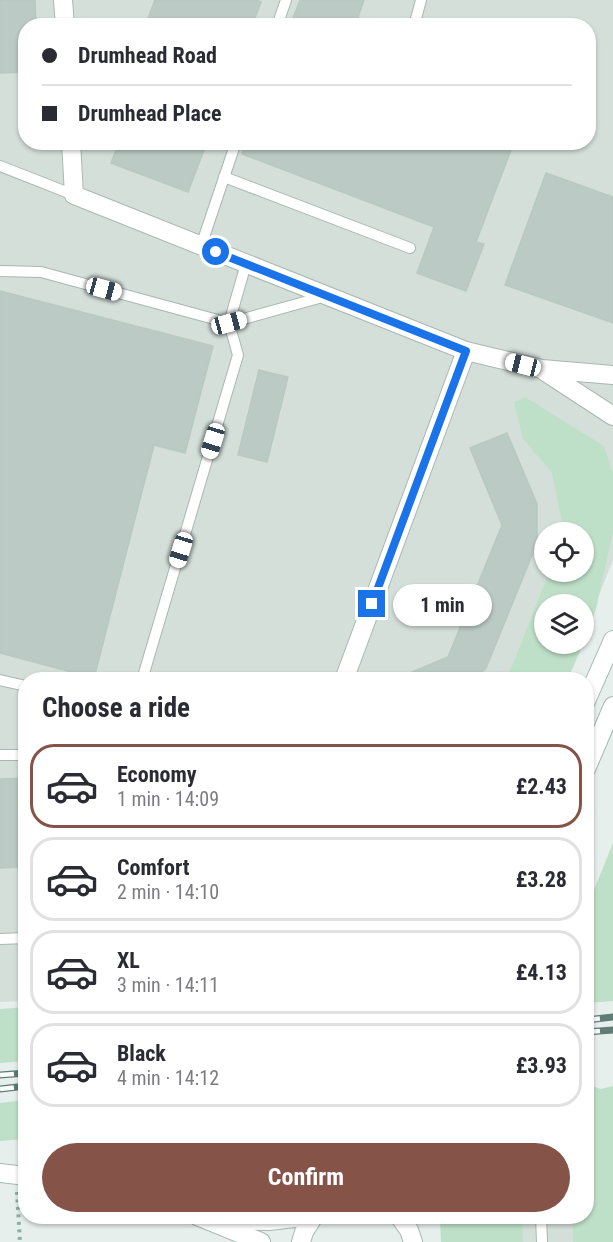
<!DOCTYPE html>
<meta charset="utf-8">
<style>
:root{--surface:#fff;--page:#f2f2f3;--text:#2b2b33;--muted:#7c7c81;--line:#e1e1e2;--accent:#855347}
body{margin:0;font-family:"Roboto Condensed",sans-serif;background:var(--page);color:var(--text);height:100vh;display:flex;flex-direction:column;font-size:22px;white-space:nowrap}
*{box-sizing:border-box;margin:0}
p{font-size:20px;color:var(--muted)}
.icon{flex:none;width:33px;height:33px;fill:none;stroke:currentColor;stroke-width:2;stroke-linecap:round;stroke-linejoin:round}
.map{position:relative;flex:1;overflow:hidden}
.drawer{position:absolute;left:18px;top:672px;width:576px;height:552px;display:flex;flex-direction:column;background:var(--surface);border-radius:24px;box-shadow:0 2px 4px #0004}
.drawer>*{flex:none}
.hud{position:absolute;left:18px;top:18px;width:578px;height:132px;border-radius:24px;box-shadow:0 2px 4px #0004;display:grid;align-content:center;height:132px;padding:0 24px;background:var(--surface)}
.tools{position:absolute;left:534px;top:522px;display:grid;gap:12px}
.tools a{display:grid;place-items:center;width:60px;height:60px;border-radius:50%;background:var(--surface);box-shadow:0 2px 4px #0004;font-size:30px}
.end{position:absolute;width:27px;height:27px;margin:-14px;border:8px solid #1a73e8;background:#fff;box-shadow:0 0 0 3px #fff}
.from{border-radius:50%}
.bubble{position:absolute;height:42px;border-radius:21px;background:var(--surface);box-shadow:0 2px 4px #0004;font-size:20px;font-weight:700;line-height:42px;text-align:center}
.car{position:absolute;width:18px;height:36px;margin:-18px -9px;border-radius:8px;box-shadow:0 0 4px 2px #0007;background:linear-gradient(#fff 24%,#345 0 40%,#fff 0 76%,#345 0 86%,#fff 0)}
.hud b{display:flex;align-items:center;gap:21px;height:57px;font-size:22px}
.hud b+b{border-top:2px solid var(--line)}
.hud i{width:15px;height:15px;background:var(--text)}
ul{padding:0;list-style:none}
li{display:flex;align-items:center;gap:18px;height:84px;margin:0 12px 9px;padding:0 12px;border:3px solid var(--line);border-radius:24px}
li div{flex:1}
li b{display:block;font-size:22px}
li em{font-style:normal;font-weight:700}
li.current{border-color:var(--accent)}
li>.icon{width:54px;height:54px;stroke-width:1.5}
h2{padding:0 24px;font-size:27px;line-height:72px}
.action{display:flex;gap:12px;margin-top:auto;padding:12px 24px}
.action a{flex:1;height:69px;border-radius:36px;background:var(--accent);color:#fff;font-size:24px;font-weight:700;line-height:69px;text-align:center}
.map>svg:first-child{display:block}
.built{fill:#d4dfda;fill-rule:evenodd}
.green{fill:#bfe0c8}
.building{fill:#bbcac4;stroke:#b8c9c2;stroke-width:1.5}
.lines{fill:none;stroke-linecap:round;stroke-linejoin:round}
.lane-casing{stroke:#a8b8b2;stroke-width:12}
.street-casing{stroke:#a8b8b2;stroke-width:20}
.secondary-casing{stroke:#a4bbb3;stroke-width:20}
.path{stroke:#86b3a5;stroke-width:4;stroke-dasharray:3 4.5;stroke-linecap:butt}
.lane{stroke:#fff;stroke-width:10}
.street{stroke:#fff;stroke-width:18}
.secondary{stroke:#fff;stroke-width:18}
.rail-casing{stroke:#5f7d75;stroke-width:7}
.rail{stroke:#f7fbf9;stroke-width:4.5;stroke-dasharray:14;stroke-linecap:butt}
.route{stroke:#1a73e8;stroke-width:8}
</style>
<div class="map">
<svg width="613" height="1242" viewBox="0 0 613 1242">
<rect width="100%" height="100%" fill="#e6efeb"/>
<g class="built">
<path d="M0 0H613V560L584 633V604H544V644L565 679 26 680 25 1001 0 1002ZM26 26H588V142H26ZM544 532H584V572H544Z"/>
<polygon points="586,1216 613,1242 472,1242 490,1217"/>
</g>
<g class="green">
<polygon points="525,397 604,446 613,473 613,532 596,609 584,641 584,604 544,604 544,644 583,644 568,679 507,679 549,572 584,572 584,532 564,532 552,473 523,439 514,402"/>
<polygon points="613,843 613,1001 587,1003 587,907"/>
<polygon points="25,1007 25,1061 0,1063 0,1009"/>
<polygon points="587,1084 601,1089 613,1086 613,1242 573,1242 572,1217 586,1216"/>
<polygon points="25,1100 25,1139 0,1141 0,1103"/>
<polygon points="440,1217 522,1217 523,1242 441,1242"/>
</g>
<g class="building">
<polygon points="0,0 35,0 36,26 26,26 26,72 0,73"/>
<polygon points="155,0 257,0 261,2 252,26 145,26"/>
<polygon points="300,0 364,0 355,26 290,26"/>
<polygon points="119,142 207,142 188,192 111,163"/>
<polygon points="246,142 514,142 476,242 484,244 466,291 417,273 434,227 242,154"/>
<polygon points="546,173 613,197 613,323 505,285"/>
<polygon points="0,291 213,346 185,453 154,445 94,678 0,653"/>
<polygon points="259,370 288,377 267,462 238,455"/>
<polygon points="507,433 537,504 537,543 486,668 474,680 393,680 448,657 502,525 470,448"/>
<polygon points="26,778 26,867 0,868 0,779"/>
</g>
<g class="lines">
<defs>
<g id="lane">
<polyline points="277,26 286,0"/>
<polyline points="414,26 421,0"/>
<polyline points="0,166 74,195"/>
<polyline points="224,177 410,248"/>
<polyline points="201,246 236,142"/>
<polyline points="0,271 41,272 229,323 326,296"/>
<polyline points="0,680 26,686"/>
<polyline points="142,680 238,355 229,323 246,264"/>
<polyline points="0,755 26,755"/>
<polyline points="0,939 26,938"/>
<polyline points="541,1216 542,1242"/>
</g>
<g id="street">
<polyline points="63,0 65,26"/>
<polyline points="71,142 74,195 466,351 542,369 613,375"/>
<polyline points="544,371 613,416"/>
<polyline points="344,680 466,351"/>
</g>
<g id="secondary">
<polyline points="586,701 613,640"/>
<polyline points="586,769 613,706"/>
<polyline points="0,1173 26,1176"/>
<polyline points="197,1216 261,1242"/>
<polyline points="399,1216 409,1230 413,1242"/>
<polyline points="210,1220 269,1221 311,1216"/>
<polyline points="301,1242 304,1232 314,1216"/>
</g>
</defs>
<use href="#lane" class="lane-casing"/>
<use href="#street" class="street-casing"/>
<use href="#secondary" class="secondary-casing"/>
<polyline class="path" points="17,1192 20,1242"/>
<use href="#lane" class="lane"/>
<use href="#street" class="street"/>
<use href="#secondary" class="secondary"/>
<defs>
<g id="rail">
<polyline points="586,1020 613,1017"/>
<polyline points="586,1032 613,1030"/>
<polyline points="0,1075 26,1073"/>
<polyline points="0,1089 26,1086"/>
</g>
</defs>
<use href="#rail" class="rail-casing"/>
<use href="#rail" class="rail"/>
</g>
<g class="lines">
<polyline class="route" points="216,252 466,351 372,604"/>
</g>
</svg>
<div class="tools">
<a><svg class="icon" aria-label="locate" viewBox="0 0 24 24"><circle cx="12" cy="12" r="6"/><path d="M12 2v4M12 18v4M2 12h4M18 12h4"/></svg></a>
<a><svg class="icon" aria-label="layers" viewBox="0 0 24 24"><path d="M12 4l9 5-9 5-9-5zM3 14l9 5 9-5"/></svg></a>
</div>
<i class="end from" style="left:216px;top:252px"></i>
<i class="end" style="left:372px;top:604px"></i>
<div class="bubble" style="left:393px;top:584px;width:99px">1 min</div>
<i class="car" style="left:104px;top:289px;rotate:105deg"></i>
<i class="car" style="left:229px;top:323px;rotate:75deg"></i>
<i class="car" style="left:523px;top:365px;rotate:284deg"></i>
<i class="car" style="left:213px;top:441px;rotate:197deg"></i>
<i class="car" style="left:181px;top:550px;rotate:197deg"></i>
<div class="hud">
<b><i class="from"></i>Drumhead Road</b>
<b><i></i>Drumhead Place</b>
</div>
<section class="drawer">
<h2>Choose a ride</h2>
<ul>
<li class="current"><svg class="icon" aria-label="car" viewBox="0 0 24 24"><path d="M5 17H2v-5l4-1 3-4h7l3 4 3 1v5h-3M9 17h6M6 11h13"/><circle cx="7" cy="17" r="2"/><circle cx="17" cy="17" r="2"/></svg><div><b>Economy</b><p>1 min · 14:09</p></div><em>£2.43</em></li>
<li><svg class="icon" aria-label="car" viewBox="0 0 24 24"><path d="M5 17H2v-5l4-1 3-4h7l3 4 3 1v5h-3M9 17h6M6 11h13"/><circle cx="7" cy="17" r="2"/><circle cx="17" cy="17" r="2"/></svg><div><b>Comfort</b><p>2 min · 14:10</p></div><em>£3.28</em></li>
<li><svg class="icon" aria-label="car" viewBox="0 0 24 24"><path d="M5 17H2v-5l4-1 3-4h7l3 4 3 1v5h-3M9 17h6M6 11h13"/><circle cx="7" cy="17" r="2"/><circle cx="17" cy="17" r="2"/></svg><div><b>XL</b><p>3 min · 14:11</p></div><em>£4.13</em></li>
<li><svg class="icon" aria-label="car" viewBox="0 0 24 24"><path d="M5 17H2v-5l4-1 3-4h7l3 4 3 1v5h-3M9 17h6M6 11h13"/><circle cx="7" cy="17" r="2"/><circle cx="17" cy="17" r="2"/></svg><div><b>Black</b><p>4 min · 14:12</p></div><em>£3.93</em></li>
</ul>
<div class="action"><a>Confirm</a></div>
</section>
</div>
